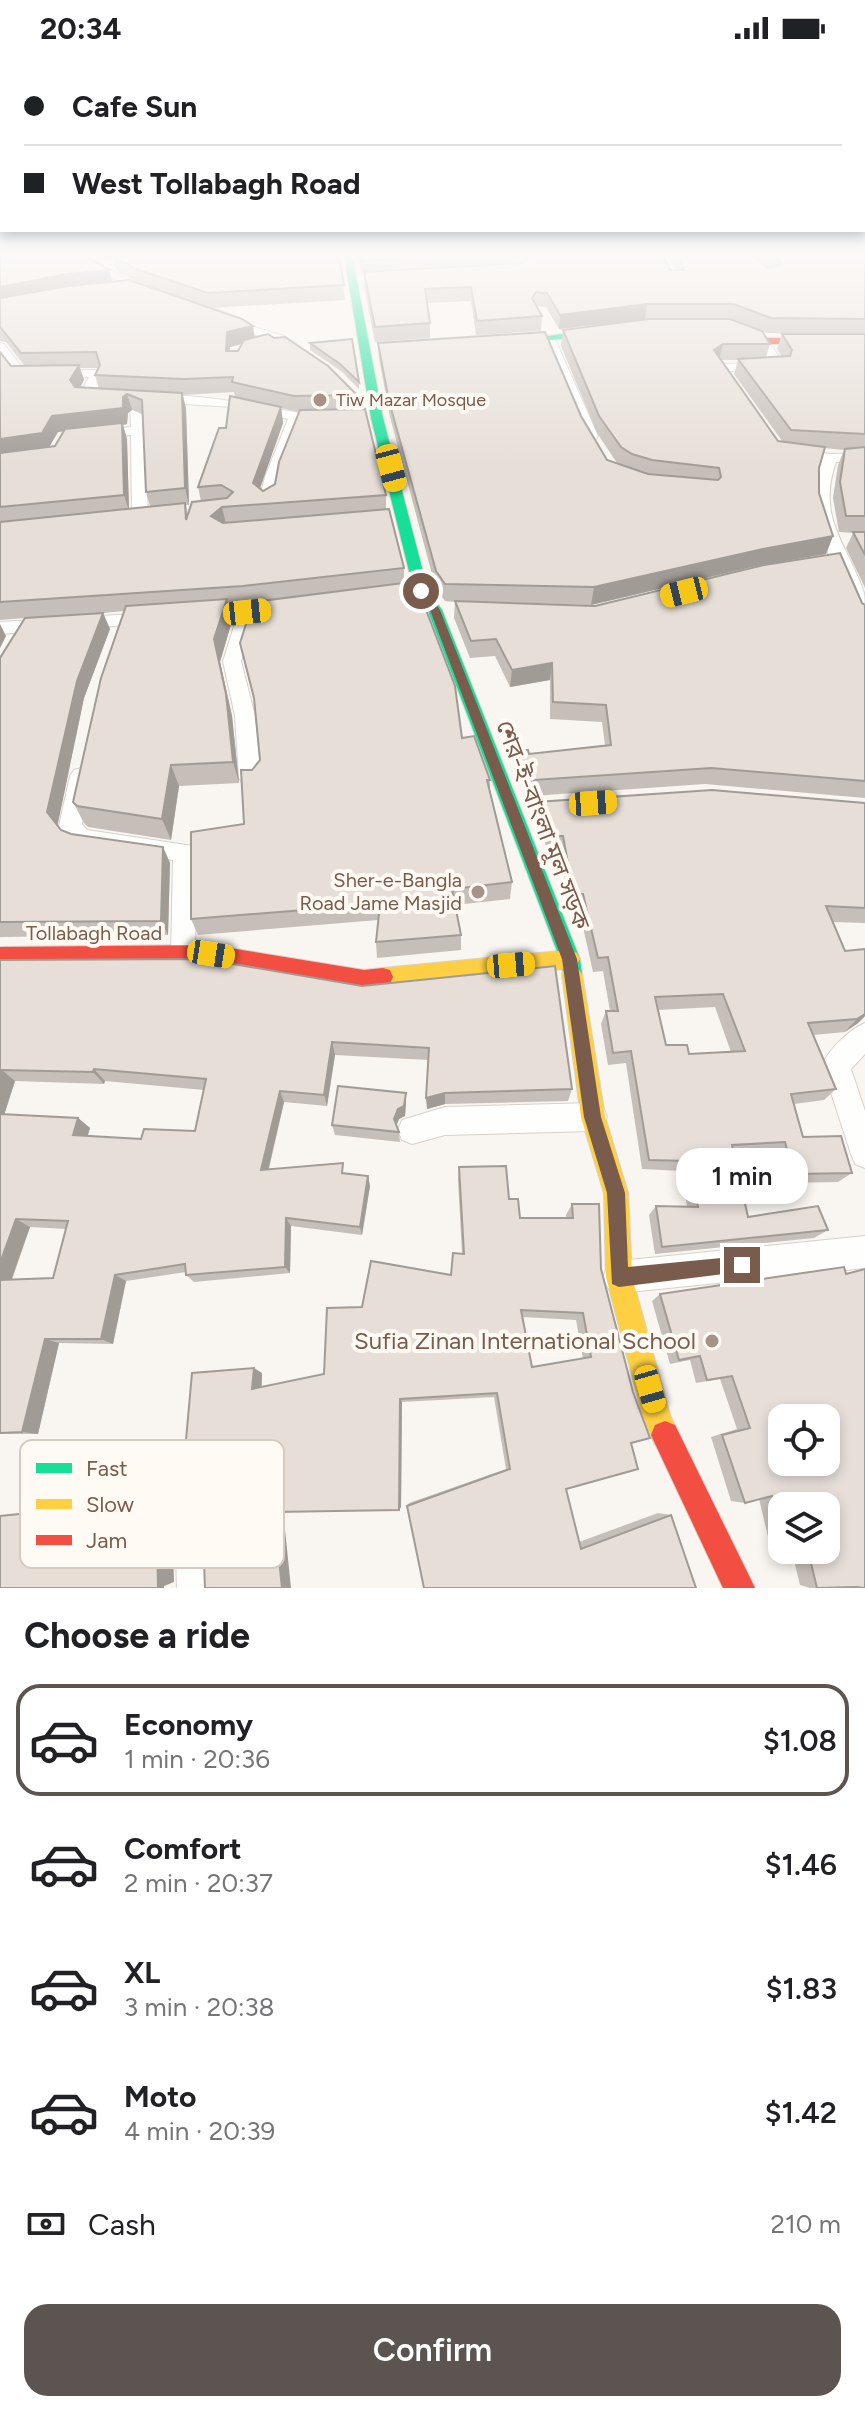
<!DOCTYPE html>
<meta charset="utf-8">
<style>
:root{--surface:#fff;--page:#f2f2f2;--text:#202124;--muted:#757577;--line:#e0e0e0;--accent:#5c5450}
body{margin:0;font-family:Figtree,"Noto Sans Bengali",sans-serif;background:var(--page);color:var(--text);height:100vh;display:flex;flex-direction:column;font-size:30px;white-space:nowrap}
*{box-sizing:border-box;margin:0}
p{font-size:26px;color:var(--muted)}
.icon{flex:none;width:44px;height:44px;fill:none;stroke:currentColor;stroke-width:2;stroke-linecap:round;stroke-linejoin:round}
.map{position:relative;height:1532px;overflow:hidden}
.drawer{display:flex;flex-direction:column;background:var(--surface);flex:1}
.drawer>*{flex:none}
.top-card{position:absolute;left:0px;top:0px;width:866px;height:176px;box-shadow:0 4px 12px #0003;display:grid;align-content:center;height:176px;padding:0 24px;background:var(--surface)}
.fabs{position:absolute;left:768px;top:1348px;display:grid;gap:16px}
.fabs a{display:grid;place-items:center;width:72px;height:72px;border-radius:16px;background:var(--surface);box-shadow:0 4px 12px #0003;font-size:40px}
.end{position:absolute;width:36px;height:36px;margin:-18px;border:10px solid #7a5c4d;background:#fff;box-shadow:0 0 0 4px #fff}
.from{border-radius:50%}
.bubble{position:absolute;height:56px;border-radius:24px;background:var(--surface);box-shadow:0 4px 12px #0003;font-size:26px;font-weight:600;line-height:56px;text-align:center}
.car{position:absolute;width:24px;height:48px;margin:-24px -12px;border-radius:10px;box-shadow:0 0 6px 2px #0007;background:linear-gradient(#f5c518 24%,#345 0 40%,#f5c518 0 76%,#345 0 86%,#f5c518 0)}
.top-card b{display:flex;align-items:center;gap:28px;height:76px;font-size:30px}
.top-card b+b{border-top:2px solid var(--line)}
.top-card i{width:20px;height:20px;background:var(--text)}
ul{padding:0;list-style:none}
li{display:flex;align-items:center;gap:24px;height:112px;margin:0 16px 12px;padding:0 8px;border:4px solid transparent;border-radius:24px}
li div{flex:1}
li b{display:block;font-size:30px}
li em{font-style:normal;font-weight:600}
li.selected{border-color:var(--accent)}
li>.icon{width:72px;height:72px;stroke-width:1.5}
h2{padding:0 24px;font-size:36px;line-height:96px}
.pay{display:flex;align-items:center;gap:20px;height:88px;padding:0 24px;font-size:30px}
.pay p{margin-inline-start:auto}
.button{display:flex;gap:16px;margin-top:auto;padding:16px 24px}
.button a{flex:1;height:92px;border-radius:24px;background:var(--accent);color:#fff;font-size:32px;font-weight:600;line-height:92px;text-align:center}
.status{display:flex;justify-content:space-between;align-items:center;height:56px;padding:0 40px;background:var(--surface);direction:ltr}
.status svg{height:22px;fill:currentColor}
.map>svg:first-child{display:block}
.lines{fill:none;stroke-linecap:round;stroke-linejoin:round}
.street-casing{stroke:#d7d1cb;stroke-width:2}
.fast-casing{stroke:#d9d2cb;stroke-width:2}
.slow-casing{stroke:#d9d2cb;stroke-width:2}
.jam-casing{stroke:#d9d2cb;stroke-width:2}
.street{fill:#fefefd;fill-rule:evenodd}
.fast{fill:#16e098;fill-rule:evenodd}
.slow{fill:#ffcf43;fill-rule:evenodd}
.jam{fill:#f24e42;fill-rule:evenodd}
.wall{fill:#c6bfb9;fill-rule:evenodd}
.shaded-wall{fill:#a19b96}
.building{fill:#e6ded7;stroke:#a19b96;stroke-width:2;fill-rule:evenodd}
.route{fill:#7a5c4d}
.poi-dot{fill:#a69286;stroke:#fffaf3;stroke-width:3}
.labels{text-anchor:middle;stroke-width:8;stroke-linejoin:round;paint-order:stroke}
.far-poi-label{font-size:18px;fill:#7a5c4d;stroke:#fffaf3;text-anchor:start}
.poi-label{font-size:20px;fill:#7a5c4d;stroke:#fffaf3;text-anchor:end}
.street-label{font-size:20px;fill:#7a5c4d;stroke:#fffaf3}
.near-street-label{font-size:24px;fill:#7a5c4d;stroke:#fffaf3}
.near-poi-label{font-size:24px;fill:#7a5c4d;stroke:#fffaf3;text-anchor:end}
.key{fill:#fffaf3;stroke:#d7cbc1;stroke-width:2}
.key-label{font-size:22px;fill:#7a5c4d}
</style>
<div class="status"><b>20:34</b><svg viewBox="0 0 49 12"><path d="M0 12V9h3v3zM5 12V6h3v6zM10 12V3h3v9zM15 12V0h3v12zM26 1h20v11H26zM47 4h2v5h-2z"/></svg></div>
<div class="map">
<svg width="865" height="1532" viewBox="0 0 865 1532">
<rect width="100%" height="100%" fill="#f9f5f0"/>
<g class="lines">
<defs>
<g id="street">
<polygon points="70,199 83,199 153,237 144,239"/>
<polygon points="225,262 284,280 306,297 296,300 276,286 221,267 221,263"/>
<polygon points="549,279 555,283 598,380 596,383 584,380 543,283"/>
<polygon points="763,281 767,282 785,311 783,314 728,315 736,327 725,330 713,311 715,308 770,307 757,285"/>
<polygon points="0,287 4,288 25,315 99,314 102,325 94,338 109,342 102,346 80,344 78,341 89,321 17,322 0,299"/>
<polygon points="137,339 144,343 148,462 140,467 132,462 131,379 96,382 89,378 96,374 131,371 130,343"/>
<path d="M157 339C208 339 246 348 295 356 306 359 322 356 331 363L324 367 301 366 279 421 275 444 267 449 259 444 265 421 288 363 233 351 152 346V340Z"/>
<path d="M792 394 830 398 865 397V405L836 406C816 463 848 488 864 537 865 546 865 559 865 569L856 563C838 510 800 463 822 405L787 401 785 398Z"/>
<polygon points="278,547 284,548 287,552 284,556 255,560 241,605 255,660 261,722 257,728 243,728 239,722 235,660 223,605 237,561 201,565 192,559 201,553"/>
<polygon points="151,557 160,563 157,567 0,578 0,566"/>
<path d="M81 712 88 714 92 720 82 768 87 774 193 790 196 796 195 899 192 907 183 910 174 907 171 899 173 804 81 791C71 787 64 780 59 770L70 720 74 714Z"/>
<path d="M865 967V998L851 1013 865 1055V1112L855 1108 851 1098 822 1009C829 993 849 974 865 967Z"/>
<polygon points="593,1047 603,1051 607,1061 603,1071 593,1075 445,1079 412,1088 402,1084 398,1074 402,1064 445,1051"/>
<polygon points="865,1180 865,1212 619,1237 608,1232 603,1221 608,1210 619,1205"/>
<polygon points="191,1385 203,1391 209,1403 215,1532 177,1532 173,1403 179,1391"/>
</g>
<g id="fast">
<polygon points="344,199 352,199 383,362 428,535 442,554 580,903 582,918 579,925 572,927 565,925 560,903 428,555 414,535 371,362"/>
<polygon points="604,272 609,275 607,277 504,290 499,287"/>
</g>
<polygon id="slow" points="570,894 577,897 580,903 576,910 582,918 605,1061 628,1137 632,1221 670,1359 679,1379 675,1389 665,1393 655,1389 643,1361 606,1221 604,1137 581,1061 562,918 564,913 383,930 376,928 373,921 376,914 383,912"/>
<g id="jam">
<polygon points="727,268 764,282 865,282 865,288 763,288 724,273 722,271"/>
<polygon points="211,889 364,914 383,912 390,914 393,921 390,928 364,932 211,907 0,909 0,891"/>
<polygon points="665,1365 675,1369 755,1532 723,1532 651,1379 655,1369"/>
</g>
</defs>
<use href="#street" class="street-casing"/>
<use href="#fast" class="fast-casing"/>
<use href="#slow" class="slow-casing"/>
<use href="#jam" class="jam-casing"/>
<use href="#street" class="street"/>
<use href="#fast" class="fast"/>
<use href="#slow" class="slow"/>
<use href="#jam" class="jam"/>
</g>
<g class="wall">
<path d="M0 199 109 214 112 225 255 281 357 339 358 353 386 439V453L404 512V527L462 682 490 724V734L512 826 510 843 455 849 461 879V894L377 902 376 886 378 864 198 879 191 863 244 768 252 714 260 704 252 546 228 548 232 565 220 606 232 660 239 727 179 730 171 784 88 771 84 767 73 746 124 555 103 557 110 573 84 642 57 769 61 774 71 778 163 791 170 807 168 879 0 881V602L25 562 0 564V296L11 310 24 309 6 286 0 285ZM242 288 238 295H230V291ZM80 312H99L95 319 99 333 80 332 84 324ZM234 336 235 341 226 372 198 431 201 445 188 458 186 449H189L186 353 183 339ZM281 352 299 356 275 428 263 435 260 433 283 367ZM132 354 142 358 146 436 150 450 129 453 127 383 123 369 127 368 128 357ZM64 375 55 390 49 391 58 376Z"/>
<polygon points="89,199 339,199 345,244 211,252 139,227 116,214 113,203 97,204"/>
<polygon points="357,199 663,199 670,214 675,214 667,199 865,199 865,278 767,277 730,263 645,263 559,273 546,251 536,250 542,260 541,275 476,279 471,245 427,247 430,267 430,282 375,286 364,230 364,218 362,219"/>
<path d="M563 274 770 288 766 301H782L777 293 782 278H865V532L846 492 853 477 839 476 833 442 838 409 844 394 824 392 819 412V437L833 480 826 498 756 510 591 549 491 546 595 550 862 547 865 549V742L705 728 532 740 531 737H525L514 711 516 694 529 698 605 689 602 666 550 663V624L510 631 495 600 470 602 454 562 455 546 445 545 436 533 390 361 379 303 378 287 581 360 607 404 617 407 597 377 561 290ZM721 304H738L734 318 782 385H778Z"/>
<polygon points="352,283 359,326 359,333 341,315 310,294 310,287"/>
<path d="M537 746 865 747V867L832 866 845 895 865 893V960L858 967 845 976 813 979 836 1033 824 1044 794 1048 803 1081 852 1117 838 1126 782 1127 773 1096 734 1098 748 1161 828 1174 814 1182 655 1198 649 1159 656 1150 687 1151 682 1115 642 1113 626 1007 608 1009 601 968 606 955H610L603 915 593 916 579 853H571L569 848 560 795H548L535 762ZM715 951 731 996 689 998 666 989 658 954Z"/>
<path d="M204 903 572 1033 568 1045 445 1048 427 1053 428 1004 335 999 327 1050 284 1046 269 1113 346 1117 368 1120 370 1130 362 1179 291 1170 290 1217 194 1226 186 1219V1216L126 1225 113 1288 59 1287 38 1378H0V904ZM15 1025 104 1028 105 1025 204 1034 195 1075 141 1083 87 1080 90 1072 78 1062 4 1058ZM30 1171 66 1173 53 1222 12 1224Z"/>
<polygon points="406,1037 406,1047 405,1060 399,1063 396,1070 399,1076 400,1086 335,1079 332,1069"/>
<path d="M459 1111 509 1143 520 1162H566V1159L572 1148 601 1213 631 1387 566 1433 579 1486 658 1457 671 1459 696 1532 407 1450 409 1447 506 1413 494 1341 402 1346 401 1451 399 1454 283 1456 205 1532 262 1317V1331L324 1318 362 1251 451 1219 462 1198 458 1124ZM523 1261 576 1264 583 1303 532 1311Z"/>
<path d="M844 1211 865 1532H810L800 1529 792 1496 786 1497 771 1493 759 1443 745 1447 731 1445 711 1381 737 1373 720 1323 696 1327 690 1304 670 1308 652 1245 660 1238ZM782 1450 826 1494H782Z"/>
</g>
<g class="shaded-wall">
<polygon points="109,214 113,228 0,246 0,231 67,218"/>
<polygon points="647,248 645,263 559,273 560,259"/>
<polygon points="253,270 255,284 230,291 229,310 226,295 227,276"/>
<polygon points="723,288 719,304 714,294"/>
<polygon points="79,309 84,324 75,340 70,324"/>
<polygon points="182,337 186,353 189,449 185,432"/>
<polygon points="127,338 132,354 128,357 127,368 123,369 127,383 129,455 124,439 122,369 58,376 48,393 0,400 0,383 52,360 123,341"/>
<polygon points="281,351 283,367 256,443 253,427"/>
<polygon points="222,451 226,468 215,477 211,460"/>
<polygon points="833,480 826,498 756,510 591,549 594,531 763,493"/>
<polygon points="227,543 232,565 220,606 232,660 239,727 233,706 214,583"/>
<polygon points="103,557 110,573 84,642 57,772 47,756 77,625"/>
<polygon points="0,568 6,580 0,592"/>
<polygon points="552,607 550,624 510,631 512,614"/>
<polygon points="171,709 179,730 171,784 162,763"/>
<polygon points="163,791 170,807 168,879 161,865"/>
<polygon points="865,958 865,960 858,967 845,976 857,963"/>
<polygon points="332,986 335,999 327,1050 324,1039"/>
<polygon points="94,1013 105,1025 104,1028 93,1016"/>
<polygon points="2,1014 15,1025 1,1069 0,1068 0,1019"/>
<polygon points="280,1035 284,1046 266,1123 261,1114"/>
<polygon points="406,1037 406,1047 405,1060 399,1063 395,1073 394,1063"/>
<polygon points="445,1037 445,1048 427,1053 426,1042"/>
<polygon points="78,1062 90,1072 85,1089 73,1079"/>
<polygon points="368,1120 370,1130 362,1179 360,1171"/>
<polygon points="286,1162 291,1170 290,1217 285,1211"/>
<polygon points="16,1163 30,1171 9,1230 0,1227 0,1207"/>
<polygon points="115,1219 126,1225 113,1288 101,1283"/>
<polygon points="45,1283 59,1287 38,1378 22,1376"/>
<polygon points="254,1312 262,1317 261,1336 252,1333"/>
<polygon points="400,1343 402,1346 401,1451 399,1454"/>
<polygon points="94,1387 112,1388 106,1427 88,1429"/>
<polygon points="171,1422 174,1526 164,1530 164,1532 152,1532 156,1423"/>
<polygon points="283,1454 291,1532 282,1532 274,1456"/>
</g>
<g class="building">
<polygon points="0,199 84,199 109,214 67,218 0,231"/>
<polygon points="136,199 339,199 344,229 208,237 136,213 113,201"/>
<polygon points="360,199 470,199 361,205"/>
<polygon points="531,199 663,199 670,214 684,214 677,199 753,199 768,212 782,208 772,199 865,199 865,263 771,262 734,248 647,248 560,259 547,237 536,236 532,242 542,260 477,265 471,231 425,233 430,267 375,271 364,216 524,207"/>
<polygon points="129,224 242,263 253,270 227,276 226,295 238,295 244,284 268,278 274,282 285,281 328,310 357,339 294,340 232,326 233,321 184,323 95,319 100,309 96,296 21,297 0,271 0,242 68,230"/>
<polygon points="648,263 730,263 762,275 770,288 723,288 714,294 778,385 825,391 819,412 819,437 833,480 763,493 594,531 445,528 436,515 389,345 378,287 545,276 581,360 607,404 648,418 718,424 721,421 719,412 652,404 632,398 621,391 599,360 563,274"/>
<polygon points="782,278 865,278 865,378 791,374 738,303 790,300 792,294"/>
<polygon points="352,283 359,326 340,308 310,287"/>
<polygon points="0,296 11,310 79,309 70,324 75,331 182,337 185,432 146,436 142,344 127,338 123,341 123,352 52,360 42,377 0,383"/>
<polygon points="230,340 281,351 253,427 263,435 275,428 279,406 300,354 365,353 386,439 222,451 211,460 223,467 389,453 404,512 243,530 0,546 0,466 185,447 186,464 192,446 227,442 233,436 221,429 198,431 219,372 226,372"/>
<polygon points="122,367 124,439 0,451 0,397 55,390 65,373"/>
<polygon points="865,391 865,460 846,460 840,426 845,393"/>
<polygon points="853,476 865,476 865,499"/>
<polygon points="840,497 862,547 865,549 865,725 711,712 534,724 534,721 527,721 516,694 528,694 529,698 611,689 606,649 553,646 552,607 512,614 496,583 471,585 455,545 595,550 764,509"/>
<polygon points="411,526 420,538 455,630 462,682 474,680 490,724 487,724 512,826 452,833 461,879 376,886 380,848 191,863 191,776 244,768 241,714 252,714 260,704 254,642 240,587 253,546"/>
<polygon points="227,543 214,583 226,638 233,706 171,709 162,763 77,750 73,746 101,622 126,550"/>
<polygon points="103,557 77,625 47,756 61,774 71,778 163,791 161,865 0,866 0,602 25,562"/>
<path d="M712 734 865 747V852L826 850 845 895 865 893V958L857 963 808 967 836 1033 791 1038 803 1081 841 1080 852 1117 793 1118 785 1086 732 1089 748 1161 818 1150 828 1174 662 1191 656 1150 698 1151 690 1105 649 1104 631 995 613 997 606 955H618L608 901 598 902 583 838H575L573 834 563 780H551L537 746ZM723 938 745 995 689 998 687 989H666L655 941Z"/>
<polygon points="204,903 362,930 555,910 572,1033 445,1037 426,1042 429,992 332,986 324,1039 280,1035 261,1114 343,1107 342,1117 368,1120 360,1171 286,1162 285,1211 186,1219 185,1208 115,1219 101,1283 45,1283 22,1376 0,1377 0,1224 53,1222 68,1165 16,1163 0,1207 0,1058 78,1062 73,1079 141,1083 144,1073 195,1075 206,1023 94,1013 93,1016 2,1014 0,1019 0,904"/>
<polygon points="338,1030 406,1037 404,1050 398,1053 394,1063 399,1076 332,1069"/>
<path d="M506 1110 509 1143H518L520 1162H573L572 1148H599L601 1213 633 1336 650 1382 631 1387 638 1413 566 1433 581 1493 671 1459 696 1532H424L407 1450 510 1413 497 1337 400 1343 399 1454 274 1456 282 1532H205L200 1403 194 1389 186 1384 192 1317 254 1312 252 1333 324 1318 327 1252 362 1251 371 1205 451 1219 453 1197 464 1198 459 1111ZM521 1254 583 1257 591 1301 532 1311Z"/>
<path d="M844 1211 846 1218 865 1213V1532L856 1531 817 1532 808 1495 786 1497 785 1494H826V1450H782V1480L772 1440 745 1447 722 1379 750 1372 732 1320 707 1324 700 1300 679 1304 660 1238ZM782 1362H826V1406H782Z"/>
<polygon points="94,1387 88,1429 156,1423 158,1532 0,1532 0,1460 48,1455 59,1390"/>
</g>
<linearGradient id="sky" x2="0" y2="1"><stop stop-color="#9ec9e9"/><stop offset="0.48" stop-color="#fcfaf8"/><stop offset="1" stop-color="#fcfaf8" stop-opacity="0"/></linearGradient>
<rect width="865" height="414" fill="url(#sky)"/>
<polygon class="route" points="417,533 424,533 440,554 577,903 601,1061 625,1137 628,1211 742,1200 748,1202 751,1209 748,1215 619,1231 612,1228 607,1137 584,1061 562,903 430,554"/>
<g class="poi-dot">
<circle cx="320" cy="344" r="8"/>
<circle cx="478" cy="836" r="8"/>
<circle cx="712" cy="1285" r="8"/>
</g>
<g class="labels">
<g class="far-poi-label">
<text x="336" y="350">Tiw Mazar Mosque</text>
</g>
<g class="poi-label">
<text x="462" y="831">Sher-e-Bangla<tspan x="462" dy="23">Road Jame Masjid</tspan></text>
</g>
<g class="street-label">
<text x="94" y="884">Tollabagh Road</text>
</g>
<g class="near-street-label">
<text transform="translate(543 769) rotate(69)" y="8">শের-ই-বাংলা মূল সড়ক</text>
</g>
<g class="near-poi-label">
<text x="696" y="1293">Sufia Zinan International School</text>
</g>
</g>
<rect x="20" y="1384" width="264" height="128" rx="12" class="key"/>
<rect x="36" y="1407" width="36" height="10" fill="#16e098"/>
<rect x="36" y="1443" width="36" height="10" fill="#ffcf43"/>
<rect x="36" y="1479" width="36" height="10" fill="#f24e42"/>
<g class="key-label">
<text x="86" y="1420">Fast</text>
<text x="86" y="1456">Slow</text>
<text x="86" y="1492">Jam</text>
</g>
</svg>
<div class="fabs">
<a><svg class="icon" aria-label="locate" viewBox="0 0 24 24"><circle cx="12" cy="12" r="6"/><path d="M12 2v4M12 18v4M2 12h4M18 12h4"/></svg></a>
<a><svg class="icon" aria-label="layers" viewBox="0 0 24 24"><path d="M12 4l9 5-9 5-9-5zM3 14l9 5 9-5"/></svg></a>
</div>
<i class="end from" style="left:421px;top:535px"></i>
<i class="end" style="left:742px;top:1209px"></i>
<div class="bubble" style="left:676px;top:1092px;width:132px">1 min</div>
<i class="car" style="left:391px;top:412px;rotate:165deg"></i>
<i class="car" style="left:684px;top:536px;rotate:256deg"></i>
<i class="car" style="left:247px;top:556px;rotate:84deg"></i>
<i class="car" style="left:593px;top:747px;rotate:86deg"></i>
<i class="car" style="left:211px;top:898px;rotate:99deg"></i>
<i class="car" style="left:511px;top:909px;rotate:85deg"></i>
<i class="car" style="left:650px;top:1333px;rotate:164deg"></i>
<div class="top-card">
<b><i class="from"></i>Cafe Sun</b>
<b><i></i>West Tollabagh Road</b>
</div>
</div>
<section class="drawer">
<h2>Choose a ride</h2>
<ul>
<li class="selected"><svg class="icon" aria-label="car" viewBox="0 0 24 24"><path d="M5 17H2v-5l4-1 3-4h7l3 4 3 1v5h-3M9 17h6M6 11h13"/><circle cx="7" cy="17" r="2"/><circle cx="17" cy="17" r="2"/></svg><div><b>Economy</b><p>1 min · 20:36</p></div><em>$1.08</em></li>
<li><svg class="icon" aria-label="car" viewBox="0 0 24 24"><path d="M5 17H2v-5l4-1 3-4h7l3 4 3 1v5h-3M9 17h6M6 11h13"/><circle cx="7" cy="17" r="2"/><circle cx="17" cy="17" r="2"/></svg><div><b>Comfort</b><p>2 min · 20:37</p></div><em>$1.46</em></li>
<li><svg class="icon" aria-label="car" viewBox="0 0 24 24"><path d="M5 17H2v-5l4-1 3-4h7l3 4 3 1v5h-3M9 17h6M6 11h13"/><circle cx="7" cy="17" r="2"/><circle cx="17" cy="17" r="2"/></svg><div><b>XL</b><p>3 min · 20:38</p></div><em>$1.83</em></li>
<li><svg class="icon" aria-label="car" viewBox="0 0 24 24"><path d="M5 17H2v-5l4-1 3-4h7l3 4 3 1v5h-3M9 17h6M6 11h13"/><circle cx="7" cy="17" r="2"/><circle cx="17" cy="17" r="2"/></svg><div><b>Moto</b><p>4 min · 20:39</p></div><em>$1.42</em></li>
</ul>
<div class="pay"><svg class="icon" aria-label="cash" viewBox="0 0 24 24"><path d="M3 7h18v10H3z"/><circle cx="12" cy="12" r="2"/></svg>Cash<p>210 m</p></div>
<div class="button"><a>Confirm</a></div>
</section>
